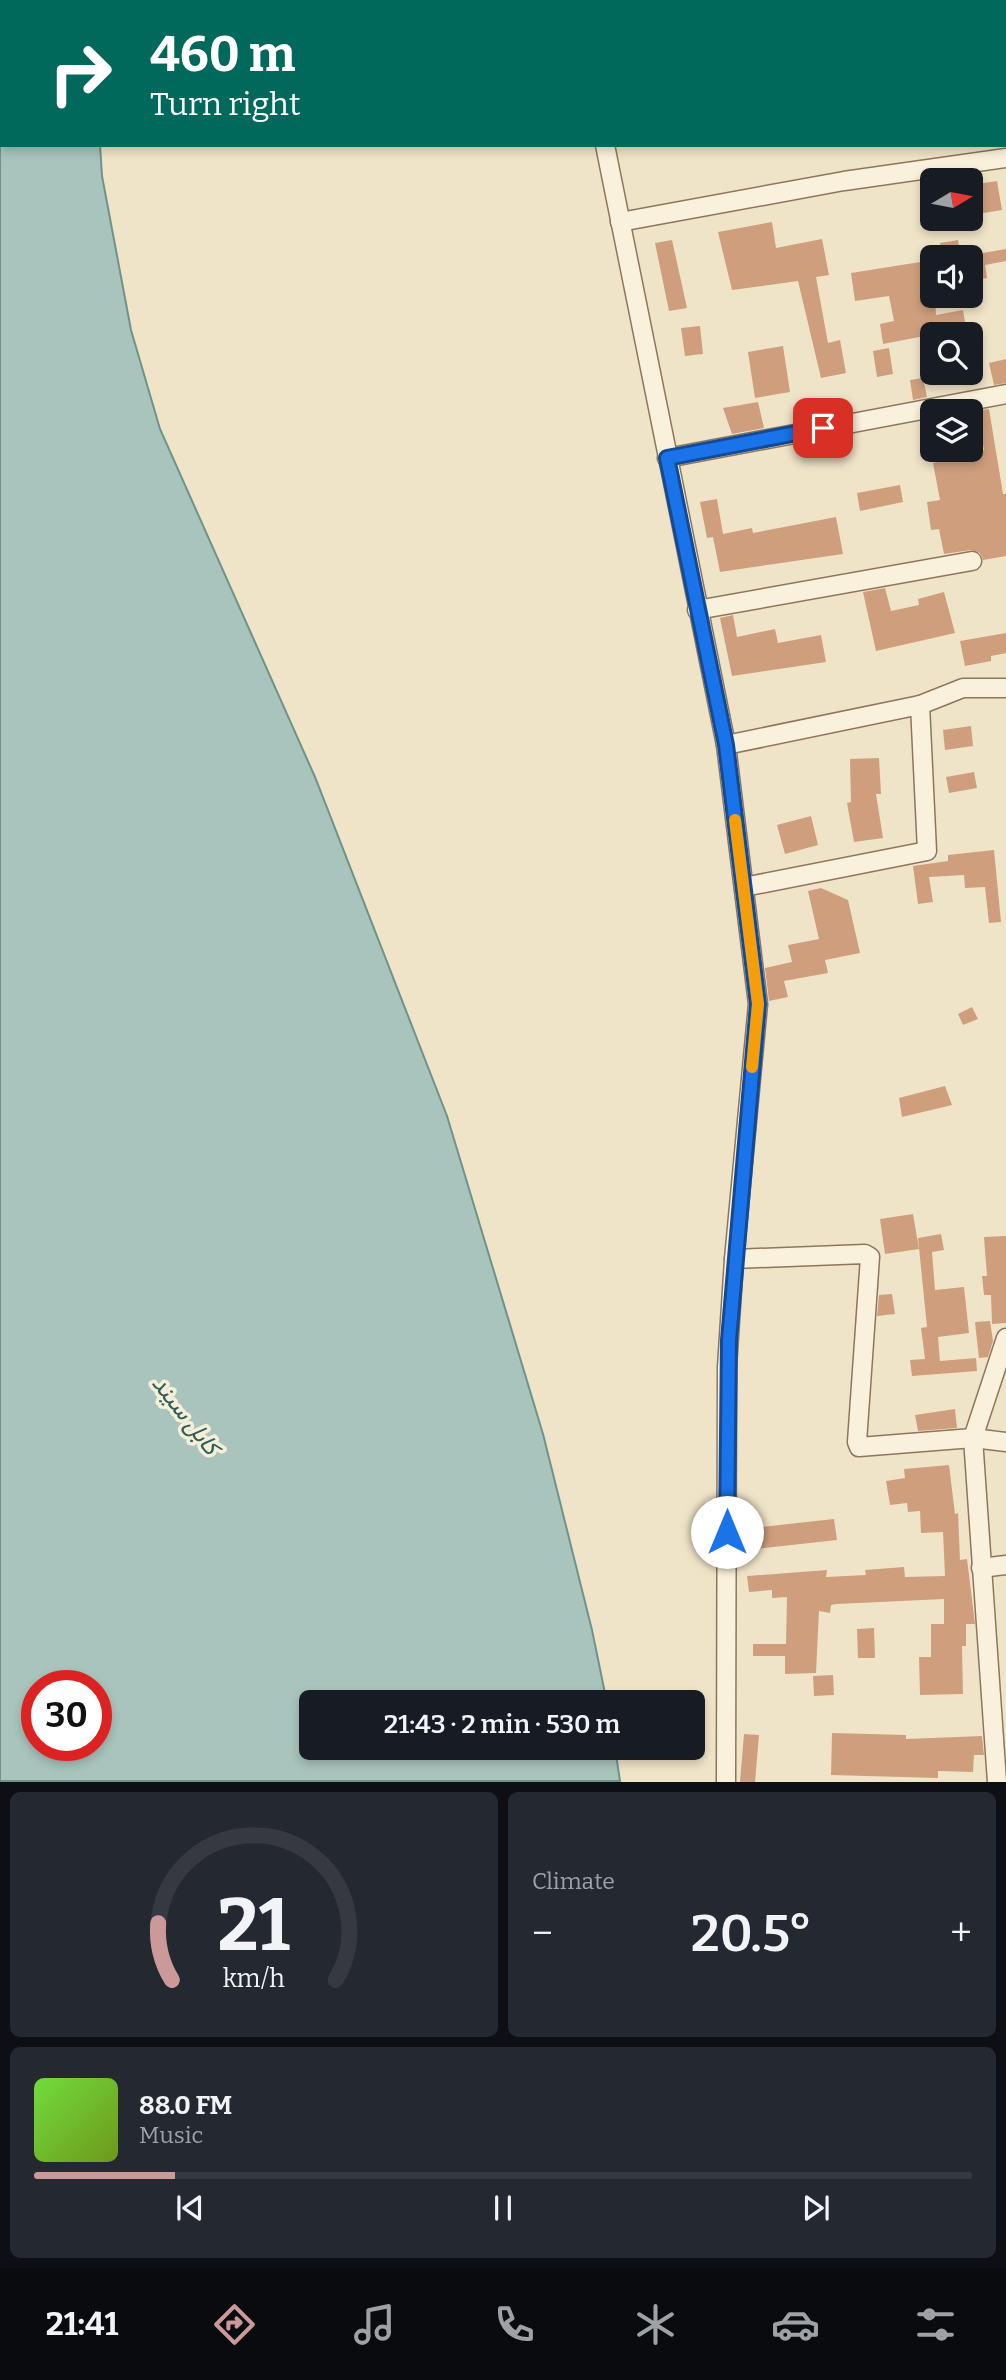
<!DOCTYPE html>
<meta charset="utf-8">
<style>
body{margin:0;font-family:Bitter,Vazirmatn,serif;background:#242831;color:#f1f3f6;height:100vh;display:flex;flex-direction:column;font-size:26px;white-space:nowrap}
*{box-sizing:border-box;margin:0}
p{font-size:23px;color:#9ea1a6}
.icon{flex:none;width:38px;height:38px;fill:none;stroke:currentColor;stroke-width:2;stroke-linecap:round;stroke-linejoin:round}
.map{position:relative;height:1782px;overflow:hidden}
.sheet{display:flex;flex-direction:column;gap:10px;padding:10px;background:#0d0f14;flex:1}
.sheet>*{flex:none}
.guide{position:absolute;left:0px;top:0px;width:1006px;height:147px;box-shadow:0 4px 10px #0003;background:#00695c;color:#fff;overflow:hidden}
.needle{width:46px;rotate:80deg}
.buttons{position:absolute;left:920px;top:168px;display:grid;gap:14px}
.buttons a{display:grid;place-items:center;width:63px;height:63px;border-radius:10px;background:#171b24;box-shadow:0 4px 10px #0003;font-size:35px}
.speed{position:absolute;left:21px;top:1670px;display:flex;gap:14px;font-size:35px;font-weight:700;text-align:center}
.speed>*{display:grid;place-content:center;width:91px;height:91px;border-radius:50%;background:#171b24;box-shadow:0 4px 10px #0003;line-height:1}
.speed .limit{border:10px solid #d22;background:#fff;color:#111}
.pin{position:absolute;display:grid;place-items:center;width:60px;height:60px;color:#fff;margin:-30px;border-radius:14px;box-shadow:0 4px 10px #0006}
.me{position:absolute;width:77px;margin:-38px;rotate:0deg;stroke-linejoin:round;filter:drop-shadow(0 0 5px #0008)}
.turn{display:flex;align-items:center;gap:24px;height:147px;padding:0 35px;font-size:32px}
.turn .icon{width:91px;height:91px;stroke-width:2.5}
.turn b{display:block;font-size:49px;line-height:60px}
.big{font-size:52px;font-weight:600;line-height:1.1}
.sheet .widget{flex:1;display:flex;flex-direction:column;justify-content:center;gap:10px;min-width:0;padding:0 24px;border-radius:10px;background:#242831}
.sheet .dial{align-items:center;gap:0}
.dial svg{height:182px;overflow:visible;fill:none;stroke:#363941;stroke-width:7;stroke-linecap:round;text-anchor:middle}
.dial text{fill:#f1f3f6;stroke:none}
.song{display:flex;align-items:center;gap:21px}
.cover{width:84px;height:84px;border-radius:10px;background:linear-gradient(135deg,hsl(100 70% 55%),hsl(80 70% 35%))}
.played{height:7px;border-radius:4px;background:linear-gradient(90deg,#cc999b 15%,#363941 15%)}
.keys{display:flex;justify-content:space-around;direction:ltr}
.heat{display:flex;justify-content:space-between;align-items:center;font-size:38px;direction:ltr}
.sheet .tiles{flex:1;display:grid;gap:10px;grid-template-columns:1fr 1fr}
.widget:last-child{grid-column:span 2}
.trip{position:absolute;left:299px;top:1690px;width:406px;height:70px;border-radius:10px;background:#171b24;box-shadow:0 4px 10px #0003;font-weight:600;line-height:70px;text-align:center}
.tab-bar{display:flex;height:112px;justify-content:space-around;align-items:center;background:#090b0e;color:#9ea1a6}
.tab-bar .icon{width:49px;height:49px}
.tab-bar .selected{color:#cc999b}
.tab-bar b{font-size:32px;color:#f1f3f6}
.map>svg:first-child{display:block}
.water{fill:#a9c4bc;stroke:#6f938a;stroke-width:2;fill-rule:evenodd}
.building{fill:#cf9f7d}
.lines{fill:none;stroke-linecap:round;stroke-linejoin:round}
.minor-casing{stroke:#8d765c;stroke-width:21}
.minor{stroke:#faf1dc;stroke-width:18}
.route-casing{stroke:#114b97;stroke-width:18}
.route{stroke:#1a73e8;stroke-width:12}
.slow{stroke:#f59e0b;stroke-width:12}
.labels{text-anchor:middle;stroke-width:7;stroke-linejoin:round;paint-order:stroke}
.water-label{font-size:24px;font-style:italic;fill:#2f5d5a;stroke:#f7eed8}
</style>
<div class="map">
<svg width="1006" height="1782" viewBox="0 0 1006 1782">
<rect width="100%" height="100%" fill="#f0e4c8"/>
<path class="water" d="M 0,0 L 94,0 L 2,2 L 2,145 L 100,145 L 102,176 L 131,330 L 160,429 L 315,777 L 447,1116 L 543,1434 L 592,1630 L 607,1703 L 312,1703 L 312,1748 L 615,1748 L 620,1781 L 0,1781 ZM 37,1685 L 96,1685 L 96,1745 L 37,1745 Z"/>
<g class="building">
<polygon points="997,181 1002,210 971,215 971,185"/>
<polygon points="772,222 776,248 822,239 829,275 816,277 828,343 840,340 846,373 821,378 798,281 732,290 718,232"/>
<polygon points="672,240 687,308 669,311 655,243"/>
<polygon points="958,240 961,257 943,257 940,243"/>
<polygon points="1006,249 1006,261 985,265 987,278 971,281 971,255"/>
<polygon points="933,260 936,315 963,310 966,328 883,344 880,324 894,321 889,296 855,301 851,273"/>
<polygon points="700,326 703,354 685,356 681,328"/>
<polygon points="783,346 790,392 755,398 748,352"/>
<polygon points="889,348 893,374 877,377 873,351"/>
<polygon points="1006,359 1006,383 994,385 989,363"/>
<polygon points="923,378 927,397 913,400 910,380"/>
<polygon points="758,402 764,428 732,434 723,408"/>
<polygon points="989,409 1003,494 1006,494 1006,556 983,560 980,553 971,550 944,554 939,529 931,530 927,502 940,500 933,463 984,450 977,411"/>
<polygon points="900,485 903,502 860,511 857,493"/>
<polygon points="717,499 723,534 752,528 753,533 836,517 843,554 720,572 713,537 707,538 700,502"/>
<polygon points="885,588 891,611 919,605 918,599 944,592 955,633 876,651 863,592"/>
<polygon points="733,615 737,637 775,629 778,643 821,635 826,662 732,676 720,618"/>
<polygon points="1006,633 1006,653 991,656 991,661 965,666 960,641"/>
<polygon points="971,726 973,746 945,750 943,730"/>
<polygon points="879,758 881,794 876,794 883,838 854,842 847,803 851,802 850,759"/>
<polygon points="974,772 977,788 949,793 946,777"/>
<polygon points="811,816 818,845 785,854 777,825"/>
<polygon points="994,850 1001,922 989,923 985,887 965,888 964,875 929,877 933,902 918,904 913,866 948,861 948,855"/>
<polygon points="821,888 848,900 860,953 825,960 828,973 784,981 788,997 769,1001 765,968 792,962 788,945 819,939 808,891"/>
<polygon points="972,1007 978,1019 963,1025 958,1014"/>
<polygon points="945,1086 952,1105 902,1117 899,1098"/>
<polygon points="913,1214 919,1249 885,1254 880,1219"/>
<polygon points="941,1234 944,1250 932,1252 935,1290 964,1287 969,1333 938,1337 940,1361 976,1358 977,1371 912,1376 910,1360 925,1359 921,1328 927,1327 918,1238"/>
<polygon points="1006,1236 1006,1323 992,1324 991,1295 984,1295 982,1276 987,1276 984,1237"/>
<polygon points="892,1294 895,1314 877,1316 879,1295"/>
<polygon points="990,1321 993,1341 988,1357 979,1358 975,1322"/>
<polygon points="955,1409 957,1428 918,1431 915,1415"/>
<polygon points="949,1465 955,1514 958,1513 960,1560 967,1559 975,1624 966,1624 966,1646 962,1646 963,1694 920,1695 919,1657 931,1657 931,1624 944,1624 944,1599 837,1604 831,1605 830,1613 819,1611 816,1673 785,1674 785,1656 753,1656 753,1644 786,1644 787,1597 772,1598 772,1590 749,1592 747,1576 827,1570 826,1577 866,1575 865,1570 904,1567 905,1577 945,1576 943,1532 921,1533 920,1511 908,1512 907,1503 890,1505 886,1481 905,1478 904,1469"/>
<polygon points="834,1519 837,1540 754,1549 752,1528"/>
<polygon points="874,1628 875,1658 858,1658 857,1629"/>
<polygon points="833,1675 834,1695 814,1696 813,1676"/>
<polygon points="832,1733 906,1735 906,1739 982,1736 984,1755 974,1755 973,1772 938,1771 938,1778 831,1775"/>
<polygon points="744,1734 759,1735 755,1782 740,1782"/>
</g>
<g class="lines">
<defs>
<g id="minor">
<polyline points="576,0 576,2"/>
<polyline points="872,2 879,0"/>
<polyline points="605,145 726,745 758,1004 734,1259 727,1367 726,1782"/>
<polyline points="620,222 844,181 1006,158"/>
<polyline points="667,458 1006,394"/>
<polyline points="697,610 972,561"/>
<polyline points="726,745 920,705 963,688 1006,688"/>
<polyline points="744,887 927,851 920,705"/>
<polyline points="734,1259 865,1254 870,1257 857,1442 859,1447 973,1438 1006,1442"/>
<polyline points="981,1568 1006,1565"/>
<polyline points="997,1782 973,1438 1006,1338"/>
</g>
</defs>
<use href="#minor" class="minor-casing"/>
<use href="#minor" class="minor"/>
</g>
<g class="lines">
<defs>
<polyline id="route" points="727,1532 729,1340 758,1004 726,745 667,458 823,428"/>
</defs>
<use href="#route" class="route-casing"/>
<use href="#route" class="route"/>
<polyline class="slow" points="735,820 758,1004 752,1067"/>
</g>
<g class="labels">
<g class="water-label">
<text transform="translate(186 1415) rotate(52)" y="8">کابل سيند</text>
</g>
</g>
</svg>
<div class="buttons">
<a><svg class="needle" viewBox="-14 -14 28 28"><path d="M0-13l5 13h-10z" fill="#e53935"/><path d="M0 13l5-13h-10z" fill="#9ea1a6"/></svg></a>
<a><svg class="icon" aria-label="sound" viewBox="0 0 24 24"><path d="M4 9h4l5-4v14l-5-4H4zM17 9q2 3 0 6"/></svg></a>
<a><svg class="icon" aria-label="search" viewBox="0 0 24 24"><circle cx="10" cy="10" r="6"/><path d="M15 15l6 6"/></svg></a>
<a><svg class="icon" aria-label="layers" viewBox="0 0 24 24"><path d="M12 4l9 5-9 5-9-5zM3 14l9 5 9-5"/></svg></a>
</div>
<div class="speed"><div class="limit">30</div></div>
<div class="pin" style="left:823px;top:428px;background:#d93025"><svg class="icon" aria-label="arrive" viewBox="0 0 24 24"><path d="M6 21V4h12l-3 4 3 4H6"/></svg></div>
<svg class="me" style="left:727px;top:1532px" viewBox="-20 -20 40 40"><circle r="19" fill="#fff"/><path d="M0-13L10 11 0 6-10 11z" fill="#1a73e8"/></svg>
<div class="trip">21:43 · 2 min · 530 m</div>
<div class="guide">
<div class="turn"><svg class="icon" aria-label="right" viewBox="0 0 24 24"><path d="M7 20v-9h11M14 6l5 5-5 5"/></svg><div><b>460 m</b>Turn right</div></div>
</div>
</div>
<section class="sheet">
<div class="tiles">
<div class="widget dial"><svg viewBox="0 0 100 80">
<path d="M14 69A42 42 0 1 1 86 69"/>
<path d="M14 69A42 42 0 0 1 8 44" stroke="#cc999b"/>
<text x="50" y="56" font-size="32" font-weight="700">21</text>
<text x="50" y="72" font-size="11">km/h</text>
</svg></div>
<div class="widget"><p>Climate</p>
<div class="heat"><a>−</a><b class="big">20.5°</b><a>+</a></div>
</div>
<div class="widget">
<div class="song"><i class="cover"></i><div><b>88.0 FM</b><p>Music</p></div></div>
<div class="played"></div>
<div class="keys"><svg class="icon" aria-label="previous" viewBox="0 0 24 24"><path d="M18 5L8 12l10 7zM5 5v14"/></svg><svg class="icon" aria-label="pause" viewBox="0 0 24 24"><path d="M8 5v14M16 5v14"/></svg><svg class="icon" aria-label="next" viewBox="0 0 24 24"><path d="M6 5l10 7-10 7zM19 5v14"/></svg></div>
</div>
</div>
</section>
<nav class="tab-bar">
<b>21:41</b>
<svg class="icon selected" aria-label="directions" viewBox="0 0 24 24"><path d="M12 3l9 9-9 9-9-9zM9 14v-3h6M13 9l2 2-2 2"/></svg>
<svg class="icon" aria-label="music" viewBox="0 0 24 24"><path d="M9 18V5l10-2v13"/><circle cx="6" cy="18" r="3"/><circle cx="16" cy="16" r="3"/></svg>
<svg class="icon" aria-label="phone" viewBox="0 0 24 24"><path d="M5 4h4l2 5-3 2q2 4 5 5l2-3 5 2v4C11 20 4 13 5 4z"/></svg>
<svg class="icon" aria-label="climate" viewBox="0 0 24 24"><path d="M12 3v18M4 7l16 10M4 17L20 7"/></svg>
<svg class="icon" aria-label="car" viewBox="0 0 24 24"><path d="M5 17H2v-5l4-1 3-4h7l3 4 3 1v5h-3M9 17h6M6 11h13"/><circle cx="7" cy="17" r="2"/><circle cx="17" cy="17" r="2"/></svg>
<svg class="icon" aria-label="filters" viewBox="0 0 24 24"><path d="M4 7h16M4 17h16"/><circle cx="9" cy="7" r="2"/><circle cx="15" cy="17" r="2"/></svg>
</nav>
